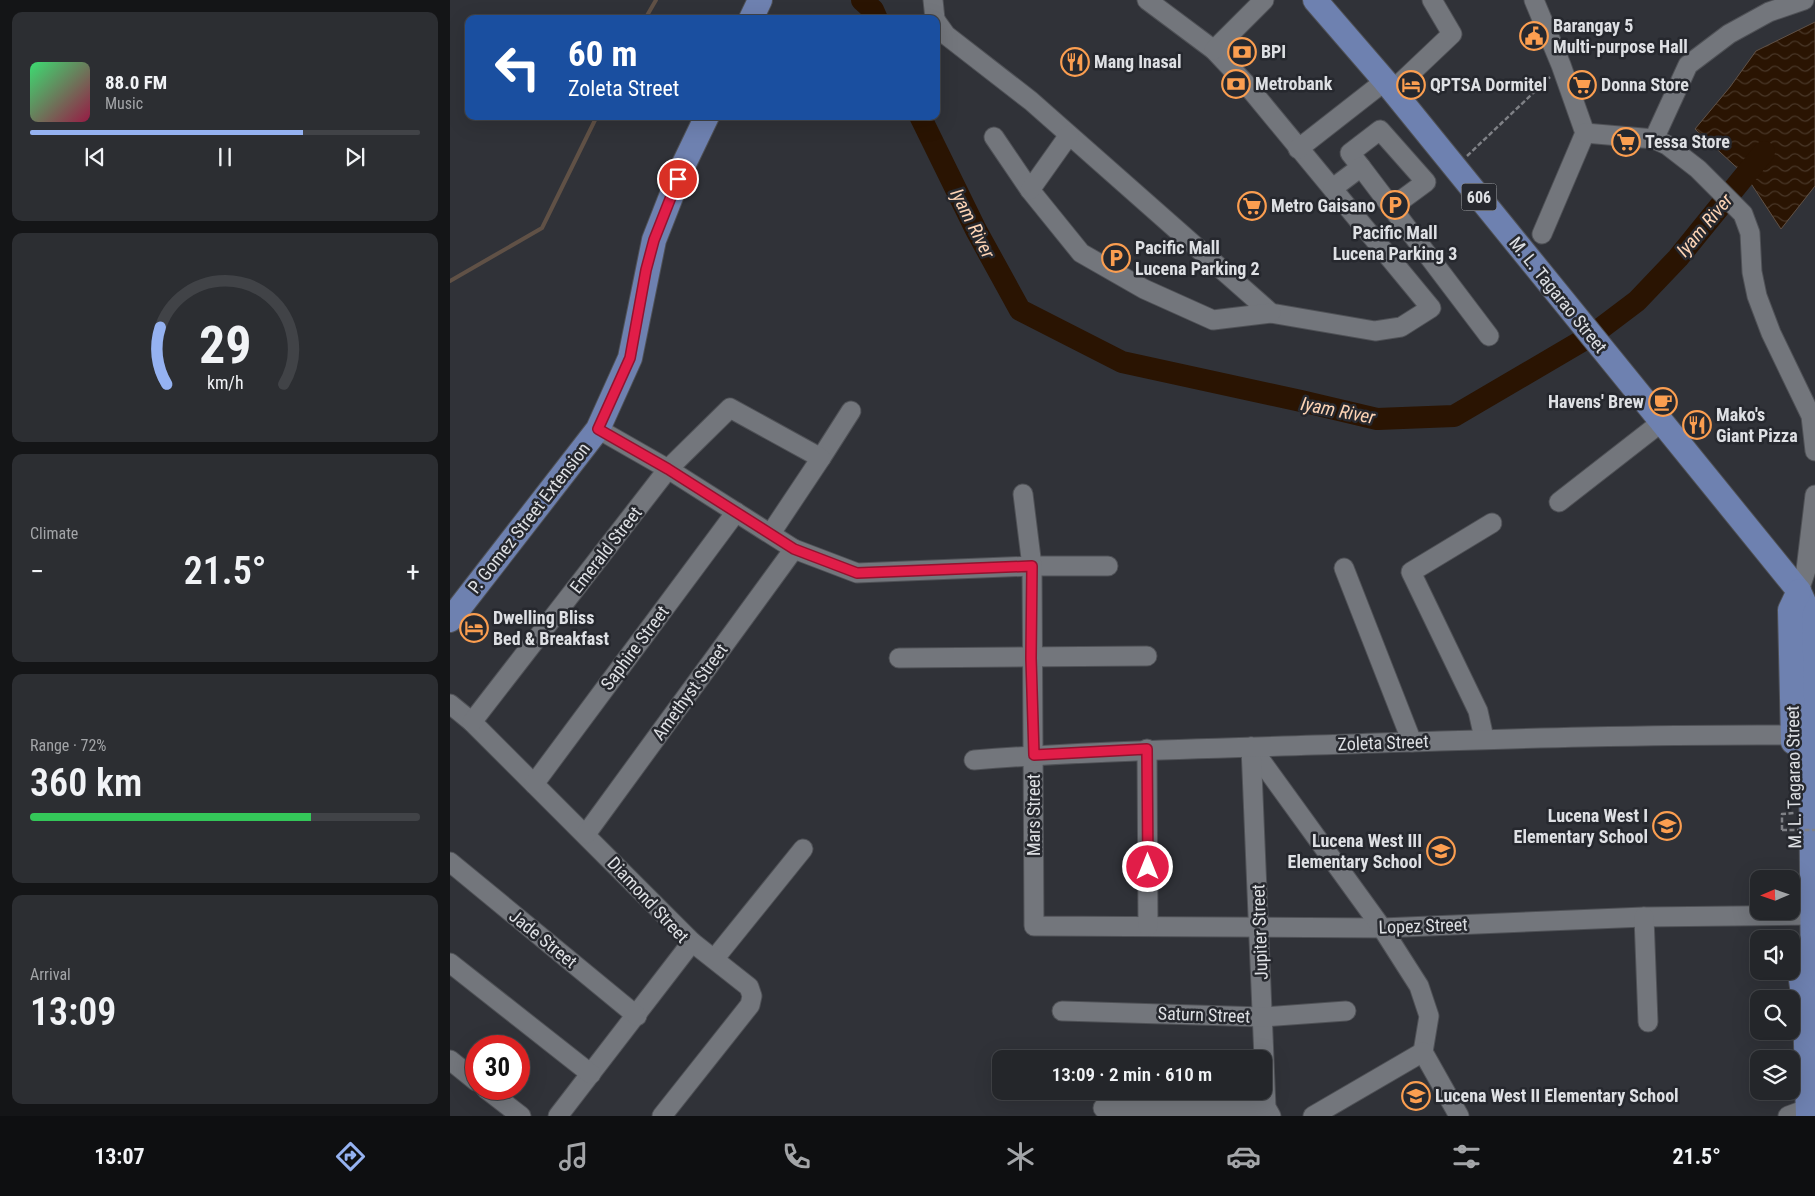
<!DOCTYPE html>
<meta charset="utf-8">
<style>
body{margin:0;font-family:"Roboto Condensed",sans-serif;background:#2c2e32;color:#f1f3f6;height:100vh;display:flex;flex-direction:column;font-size:19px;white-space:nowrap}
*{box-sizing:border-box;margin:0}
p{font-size:16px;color:#a3a5a8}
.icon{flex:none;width:28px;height:28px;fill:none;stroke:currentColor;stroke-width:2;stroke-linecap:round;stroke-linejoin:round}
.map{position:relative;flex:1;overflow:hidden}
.details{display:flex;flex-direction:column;gap:12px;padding:12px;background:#141517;width:450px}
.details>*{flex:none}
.banner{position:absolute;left:15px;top:15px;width:475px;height:105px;border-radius:10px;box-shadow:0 5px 20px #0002,0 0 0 1px #414347;background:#1a4fa0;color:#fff;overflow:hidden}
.needle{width:32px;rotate:268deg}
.fabs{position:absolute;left:1300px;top:870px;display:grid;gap:10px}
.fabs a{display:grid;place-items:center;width:50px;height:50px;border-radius:10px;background:#24262a;box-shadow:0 5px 20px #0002,0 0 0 1px #414347;font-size:25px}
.speed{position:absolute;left:15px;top:1035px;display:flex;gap:10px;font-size:25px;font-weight:700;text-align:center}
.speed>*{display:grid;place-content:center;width:65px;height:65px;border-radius:50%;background:#24262a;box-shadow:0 5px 20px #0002,0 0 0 1px #414347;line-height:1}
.speed .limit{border:8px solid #d22;background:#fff;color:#111}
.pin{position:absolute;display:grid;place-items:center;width:42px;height:42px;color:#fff;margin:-21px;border:2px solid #fff;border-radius:50%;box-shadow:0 1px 5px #0007}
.me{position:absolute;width:55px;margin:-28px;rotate:0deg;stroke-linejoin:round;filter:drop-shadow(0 0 4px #0008)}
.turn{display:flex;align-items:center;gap:18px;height:105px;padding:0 20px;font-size:22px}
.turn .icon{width:65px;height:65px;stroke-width:2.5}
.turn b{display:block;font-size:35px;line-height:42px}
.big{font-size:38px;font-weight:600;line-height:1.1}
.details .card{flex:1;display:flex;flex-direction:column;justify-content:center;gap:8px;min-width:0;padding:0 18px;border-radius:10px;background:#2c2e32}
.details .dial{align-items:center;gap:0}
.dial svg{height:130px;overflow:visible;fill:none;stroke:#414347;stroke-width:7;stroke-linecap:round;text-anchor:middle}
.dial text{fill:#f1f3f6;stroke:none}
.song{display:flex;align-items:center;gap:15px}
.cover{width:60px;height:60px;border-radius:8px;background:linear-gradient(135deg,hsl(140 70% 55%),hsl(340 70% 35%))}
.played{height:5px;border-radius:2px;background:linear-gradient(90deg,#95b2f1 70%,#414347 70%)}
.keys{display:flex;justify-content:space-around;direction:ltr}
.heat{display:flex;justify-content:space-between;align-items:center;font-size:28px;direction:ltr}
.charge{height:8px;border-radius:4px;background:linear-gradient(90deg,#34c759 72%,#414347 0)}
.trip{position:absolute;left:542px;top:1050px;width:280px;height:50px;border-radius:10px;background:#24262a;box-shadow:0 5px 20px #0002,0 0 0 1px #414347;font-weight:600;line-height:50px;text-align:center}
.menu{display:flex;height:80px;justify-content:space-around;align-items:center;background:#0e0f11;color:#a3a5a8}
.menu .icon{width:35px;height:35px}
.menu .active{color:#95b2f1}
.menu b{font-size:22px;color:#f1f3f6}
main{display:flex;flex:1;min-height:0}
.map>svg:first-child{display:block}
.water{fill:url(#water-waves);stroke:#605146}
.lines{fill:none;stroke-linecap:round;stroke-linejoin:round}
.stream{stroke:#605146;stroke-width:4}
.river{stroke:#2a1402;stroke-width:22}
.minor-casing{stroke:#4f5156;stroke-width:21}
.major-casing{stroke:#4f5156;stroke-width:26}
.path{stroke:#7f8186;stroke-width:2.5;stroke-dasharray:5 2.5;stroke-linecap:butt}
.minor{stroke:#73767c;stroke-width:19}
.major{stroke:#6e81b0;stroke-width:24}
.path-bridge{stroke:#7f8186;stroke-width:2.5;stroke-dasharray:5 2.5;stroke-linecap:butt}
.route-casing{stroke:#92132f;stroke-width:12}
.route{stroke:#e11d48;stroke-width:9}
.labels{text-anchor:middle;stroke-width:5;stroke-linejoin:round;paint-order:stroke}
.shield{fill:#26282e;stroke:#a7a9ad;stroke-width:1}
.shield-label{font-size:16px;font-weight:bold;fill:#dee0e4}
.poi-label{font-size:18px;font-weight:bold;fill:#dee0e4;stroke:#26282e;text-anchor:start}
.street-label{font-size:18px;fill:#dee0e4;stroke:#26282e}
.water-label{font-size:19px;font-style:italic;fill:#fcd3b4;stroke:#26282e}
</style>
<main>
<section class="details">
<div class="card">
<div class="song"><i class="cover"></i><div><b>88.0 FM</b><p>Music</p></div></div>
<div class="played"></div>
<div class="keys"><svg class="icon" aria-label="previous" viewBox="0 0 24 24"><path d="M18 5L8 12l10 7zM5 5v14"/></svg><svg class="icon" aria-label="pause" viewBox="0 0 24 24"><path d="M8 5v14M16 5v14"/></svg><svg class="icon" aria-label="next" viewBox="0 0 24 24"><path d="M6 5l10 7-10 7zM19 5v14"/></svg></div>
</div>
<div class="card dial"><svg viewBox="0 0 100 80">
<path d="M14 69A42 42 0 1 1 86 69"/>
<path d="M14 69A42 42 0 0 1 10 34" stroke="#95b2f1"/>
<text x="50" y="56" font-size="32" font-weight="700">29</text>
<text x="50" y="72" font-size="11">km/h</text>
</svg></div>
<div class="card"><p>Climate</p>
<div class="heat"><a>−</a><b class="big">21.5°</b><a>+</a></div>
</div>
<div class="card"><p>Range · 72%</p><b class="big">360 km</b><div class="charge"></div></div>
<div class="card"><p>Arrival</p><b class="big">13:09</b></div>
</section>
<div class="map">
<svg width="1365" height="1116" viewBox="0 0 1365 1116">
<defs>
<pattern id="water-waves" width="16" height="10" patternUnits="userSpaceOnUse" patternTransform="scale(1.25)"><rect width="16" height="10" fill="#2a1402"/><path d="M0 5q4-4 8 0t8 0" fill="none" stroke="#483627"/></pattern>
</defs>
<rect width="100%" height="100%" fill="#303238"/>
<polygon class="water" points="1365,22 1365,186 1331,229 1296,176 1245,129 1280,87 1306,51"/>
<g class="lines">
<g class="stream">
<polyline points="195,19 206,0"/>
<polyline points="0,281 92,228 147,116"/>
</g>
<g class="river">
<polyline points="412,0 423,10 427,19"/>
<polyline points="470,116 526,230 570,310 672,362 851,401 927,419 1004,416 1142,335 1187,301 1228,258 1314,152"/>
</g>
<defs>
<g id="minor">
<polyline points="483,0 485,19"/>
<polyline points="1084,0 1111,65 1135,133 1092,234"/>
<polyline points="486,21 496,35 581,101 821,313 925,331 951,327 981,308 796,84 764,50 697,0"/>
<polyline points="764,50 814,0"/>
<polyline points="943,90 1002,34 982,0"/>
<polyline points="1135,133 1204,139 1217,145 1248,169 1293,214 1300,233 1302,272 1307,296 1321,333 1361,416 1365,451"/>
<polyline points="544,137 580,190 631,253 694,289 763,320 821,313"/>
<polyline points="1204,139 1238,65 1279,34 1319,12 1354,0"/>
<polyline points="848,149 935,81"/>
<polyline points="911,167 900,153 930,130 976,182 942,207"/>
<polyline points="883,188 911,167 1039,336"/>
<polyline points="580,190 619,135"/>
<polyline points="148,429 218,469 344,549 407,573 582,566 658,566"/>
<polyline points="371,458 401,411"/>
<polyline points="573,494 582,566 584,926 932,928 1194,917 1362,915"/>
<polyline points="1109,502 1213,421"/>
<polyline points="894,568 962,742"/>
<polyline points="1349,591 1356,570 1365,495"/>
<polyline points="449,658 697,656"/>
<polyline points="0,704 22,722 242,942 108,1116"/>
<polyline points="22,722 218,469 280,408 371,458 321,533"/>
<polyline points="1034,738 1028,711 961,572 1042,523"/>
<polyline points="801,747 932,928 969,986 979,1016 973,1052 1009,1116"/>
<polyline points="801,747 816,1107 821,1116"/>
<polyline points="697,749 698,926"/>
<path d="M 524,760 C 637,751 751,749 865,745 C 1025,740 1183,734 1343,735"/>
<polyline points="84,784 286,512"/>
<polyline points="136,834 344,549"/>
<polyline points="0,862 187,1016"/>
<polyline points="1194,917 1198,1022"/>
<polyline points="265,958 353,849"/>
<polyline points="0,963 141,1074"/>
<polyline points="612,1011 813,1017 896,1011"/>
<polyline points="0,1060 26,1081"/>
<polyline points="36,1089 71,1116"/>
<polyline points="653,1108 816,1107"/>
<polyline points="212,1116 300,1005 302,996 299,987 242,942"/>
<polyline points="863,1116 973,1052"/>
<polyline points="1338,1116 1357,1109"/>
</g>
<g id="major">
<polyline points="865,0 935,81 1349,591 1357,609 1360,662 1363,978 1354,995"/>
<polyline points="301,19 310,0"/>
<polyline points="0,620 148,429 180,358 204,240 233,166 257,116"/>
<polyline points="1343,742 1340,610 1349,591"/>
<polyline points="1351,980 1355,1008 1358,1116"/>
</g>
</defs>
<use href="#minor" class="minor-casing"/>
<use href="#major" class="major-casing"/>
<g class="path">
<polyline points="1017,156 1100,77"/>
<polyline points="1332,830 1332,814 1345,813"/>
</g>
<use href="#minor" class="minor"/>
<use href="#major" class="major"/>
<polyline class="path-bridge" points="1332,830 1365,830"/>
</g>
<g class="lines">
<defs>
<polyline id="route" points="228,179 204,240 196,270 180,358 148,429 218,469 344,549 407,573 582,566 581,658 584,755 697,749 698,867"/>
</defs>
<use href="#route" class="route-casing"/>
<use href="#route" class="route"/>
</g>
<defs>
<symbol id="civic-ring" viewBox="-11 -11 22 22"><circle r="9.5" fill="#26282e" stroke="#fb9e50" stroke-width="1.5"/><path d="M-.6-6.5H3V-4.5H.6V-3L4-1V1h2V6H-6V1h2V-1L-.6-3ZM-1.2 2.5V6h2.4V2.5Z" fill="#fb9e50"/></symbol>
<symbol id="bank-ring" viewBox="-11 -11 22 22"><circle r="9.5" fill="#26282e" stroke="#fb9e50" stroke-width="1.5"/><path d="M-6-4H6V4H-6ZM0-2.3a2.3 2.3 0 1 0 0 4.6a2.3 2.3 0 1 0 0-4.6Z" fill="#fb9e50"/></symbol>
<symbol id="restaurant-ring" viewBox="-11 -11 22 22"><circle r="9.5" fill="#26282e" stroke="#fb9e50" stroke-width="1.5"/><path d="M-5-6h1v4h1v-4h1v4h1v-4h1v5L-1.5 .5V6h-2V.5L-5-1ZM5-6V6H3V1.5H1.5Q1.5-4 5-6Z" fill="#fb9e50"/></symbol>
<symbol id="hotel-ring" viewBox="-11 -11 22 22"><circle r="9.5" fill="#26282e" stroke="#fb9e50" stroke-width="1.5"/><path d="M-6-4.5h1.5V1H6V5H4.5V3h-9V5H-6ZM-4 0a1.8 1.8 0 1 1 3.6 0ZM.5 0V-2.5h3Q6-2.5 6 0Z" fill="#fb9e50"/></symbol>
<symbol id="supermarket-ring" viewBox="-11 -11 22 22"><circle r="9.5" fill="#26282e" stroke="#fb9e50" stroke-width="1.5"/><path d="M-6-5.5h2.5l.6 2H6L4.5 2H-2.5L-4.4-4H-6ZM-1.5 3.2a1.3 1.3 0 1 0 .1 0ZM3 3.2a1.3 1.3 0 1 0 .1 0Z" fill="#fb9e50"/></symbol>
<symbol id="parking-ring" viewBox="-11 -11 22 22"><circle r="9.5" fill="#26282e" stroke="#fb9e50" stroke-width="1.5"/><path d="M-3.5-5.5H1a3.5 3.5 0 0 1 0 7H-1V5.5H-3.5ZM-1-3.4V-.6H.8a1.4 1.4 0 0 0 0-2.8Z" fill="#fb9e50"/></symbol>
<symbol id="cafe-ring" viewBox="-11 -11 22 22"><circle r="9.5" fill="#26282e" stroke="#fb9e50" stroke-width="1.5"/><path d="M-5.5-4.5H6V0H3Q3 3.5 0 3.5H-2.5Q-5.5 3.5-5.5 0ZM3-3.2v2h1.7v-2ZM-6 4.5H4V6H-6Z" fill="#fb9e50"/></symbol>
<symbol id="school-ring" viewBox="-11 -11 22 22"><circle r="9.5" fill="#26282e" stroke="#fb9e50" stroke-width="1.5"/><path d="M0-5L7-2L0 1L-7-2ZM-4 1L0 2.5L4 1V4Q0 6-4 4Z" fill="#fb9e50"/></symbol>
</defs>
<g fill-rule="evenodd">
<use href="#civic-ring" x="1068" y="20" width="32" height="32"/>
<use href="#bank-ring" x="776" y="36" width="32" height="32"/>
<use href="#restaurant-ring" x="609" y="46" width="32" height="32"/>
<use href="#bank-ring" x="770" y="68" width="32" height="32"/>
<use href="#hotel-ring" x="945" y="69" width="32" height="32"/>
<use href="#supermarket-ring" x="1116" y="69" width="32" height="32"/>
<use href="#supermarket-ring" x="1160" y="126" width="32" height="32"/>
<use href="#parking-ring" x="929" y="189" width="32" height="32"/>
<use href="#supermarket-ring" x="786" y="190" width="32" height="32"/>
<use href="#parking-ring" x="650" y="242" width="32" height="32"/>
<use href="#cafe-ring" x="1197" y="386" width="32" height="32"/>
<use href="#restaurant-ring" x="1231" y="409" width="32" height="32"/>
<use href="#hotel-ring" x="8" y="612" width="32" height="32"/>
<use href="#school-ring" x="1201" y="810" width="32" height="32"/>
<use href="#school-ring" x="975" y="835" width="32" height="32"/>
<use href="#school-ring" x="950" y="1080" width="32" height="32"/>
</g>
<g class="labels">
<rect class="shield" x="1011.5" y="183.5" width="35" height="27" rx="4"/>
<g class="shield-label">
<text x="1029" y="203">606</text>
</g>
<g class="poi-label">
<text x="1103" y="32">Barangay 5<tspan x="1103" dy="21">Multi-purpose Hall</tspan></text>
<text x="811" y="58">BPI</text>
<text x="644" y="68">Mang Inasal</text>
<text x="805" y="90">Metrobank</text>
<text x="980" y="91">QPTSA Dormitel</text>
<text x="1151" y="91">Donna Store</text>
<text x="1195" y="148">Tessa Store</text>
<text x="821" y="212">Metro Gaisano</text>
<text x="945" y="239" text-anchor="middle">Pacific Mall<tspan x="945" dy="21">Lucena Parking 3</tspan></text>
<text x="685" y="254">Pacific Mall<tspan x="685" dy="21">Lucena Parking 2</tspan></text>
<text x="1194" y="408" text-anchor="end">Havens' Brew</text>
<text x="1266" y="421">Mako's<tspan x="1266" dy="21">Giant Pizza</tspan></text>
<text x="43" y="624">Dwelling Bliss<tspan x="43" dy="21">Bed &amp; Breakfast</tspan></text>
<text x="1198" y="822" text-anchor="end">Lucena West I<tspan x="1198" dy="21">Elementary School</tspan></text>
<text x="972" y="847" text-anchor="end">Lucena West III<tspan x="972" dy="21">Elementary School</tspan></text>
<text x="985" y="1102">Lucena West II Elementary School</text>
</g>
<g class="street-label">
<text transform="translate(1108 295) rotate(51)" y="6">M. L. Tagarao Street</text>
<text transform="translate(79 518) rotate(-52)" y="6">P. Gomez Street Extension</text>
<text transform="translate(156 550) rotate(-52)" y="6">Emerald Street</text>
<text transform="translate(185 648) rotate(-53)" y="6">Saphire Street</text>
<text transform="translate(240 692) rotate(-54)" y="6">Amethyst Street</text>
<text transform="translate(933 743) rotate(-2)" y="6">Zoleta Street</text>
<text transform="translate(1344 777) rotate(-91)" y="6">M. L. Tagarao Street</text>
<text transform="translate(584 815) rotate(-90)" y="6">Mars Street</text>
<text transform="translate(198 900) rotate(47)" y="6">Diamond Street</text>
<text transform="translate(973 926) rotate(-2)" y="6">Lopez Street</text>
<text transform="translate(810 932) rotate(-92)" y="6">Jupiter Street</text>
<text transform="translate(93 939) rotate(39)" y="6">Jade Street</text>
<text transform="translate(754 1015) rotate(2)" y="6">Saturn Street</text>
</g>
<g class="water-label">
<text transform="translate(523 223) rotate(63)" y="7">Iyam River</text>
<text transform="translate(1254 225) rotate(-50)" y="7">Iyam River</text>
<text transform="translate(888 410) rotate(11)" y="7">Iyam River</text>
</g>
</g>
</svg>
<div class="fabs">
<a><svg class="needle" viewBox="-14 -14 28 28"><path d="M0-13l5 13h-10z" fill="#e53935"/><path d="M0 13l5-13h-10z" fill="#a3a5a8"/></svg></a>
<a><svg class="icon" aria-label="sound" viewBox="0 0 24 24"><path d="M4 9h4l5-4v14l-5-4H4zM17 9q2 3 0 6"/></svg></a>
<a><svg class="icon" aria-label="search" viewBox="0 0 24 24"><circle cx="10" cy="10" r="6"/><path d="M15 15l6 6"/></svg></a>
<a><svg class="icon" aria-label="layers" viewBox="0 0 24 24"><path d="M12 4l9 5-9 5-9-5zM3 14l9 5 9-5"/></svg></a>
</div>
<div class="speed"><div class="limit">30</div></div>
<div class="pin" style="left:228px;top:179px;background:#d93025"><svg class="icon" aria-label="arrive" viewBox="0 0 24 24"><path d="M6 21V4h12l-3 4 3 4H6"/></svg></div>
<svg class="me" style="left:698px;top:867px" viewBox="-20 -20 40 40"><circle r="17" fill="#e11d48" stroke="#fff" stroke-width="3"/><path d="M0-11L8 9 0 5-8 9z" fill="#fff"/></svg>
<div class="trip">13:09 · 2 min · 610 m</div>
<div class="banner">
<div class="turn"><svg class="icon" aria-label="left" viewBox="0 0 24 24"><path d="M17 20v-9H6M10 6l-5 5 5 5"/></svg><div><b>60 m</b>Zoleta Street</div></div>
</div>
</div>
</main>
<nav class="menu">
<b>13:07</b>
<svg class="icon active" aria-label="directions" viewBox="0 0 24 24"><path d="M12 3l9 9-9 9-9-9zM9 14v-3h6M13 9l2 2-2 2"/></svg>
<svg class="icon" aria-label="music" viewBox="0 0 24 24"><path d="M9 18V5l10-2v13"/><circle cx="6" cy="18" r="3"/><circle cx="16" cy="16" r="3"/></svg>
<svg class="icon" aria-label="phone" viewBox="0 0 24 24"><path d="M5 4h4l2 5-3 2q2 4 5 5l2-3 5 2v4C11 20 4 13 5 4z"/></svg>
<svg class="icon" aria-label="climate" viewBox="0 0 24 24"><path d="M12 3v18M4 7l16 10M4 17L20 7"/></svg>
<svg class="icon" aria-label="car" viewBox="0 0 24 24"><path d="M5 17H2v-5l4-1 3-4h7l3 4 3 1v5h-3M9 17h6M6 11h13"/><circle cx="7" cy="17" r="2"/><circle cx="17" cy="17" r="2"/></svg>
<svg class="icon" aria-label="filters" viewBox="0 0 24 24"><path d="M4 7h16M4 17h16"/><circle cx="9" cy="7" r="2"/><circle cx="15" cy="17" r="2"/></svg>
<b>21.5°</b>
</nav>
